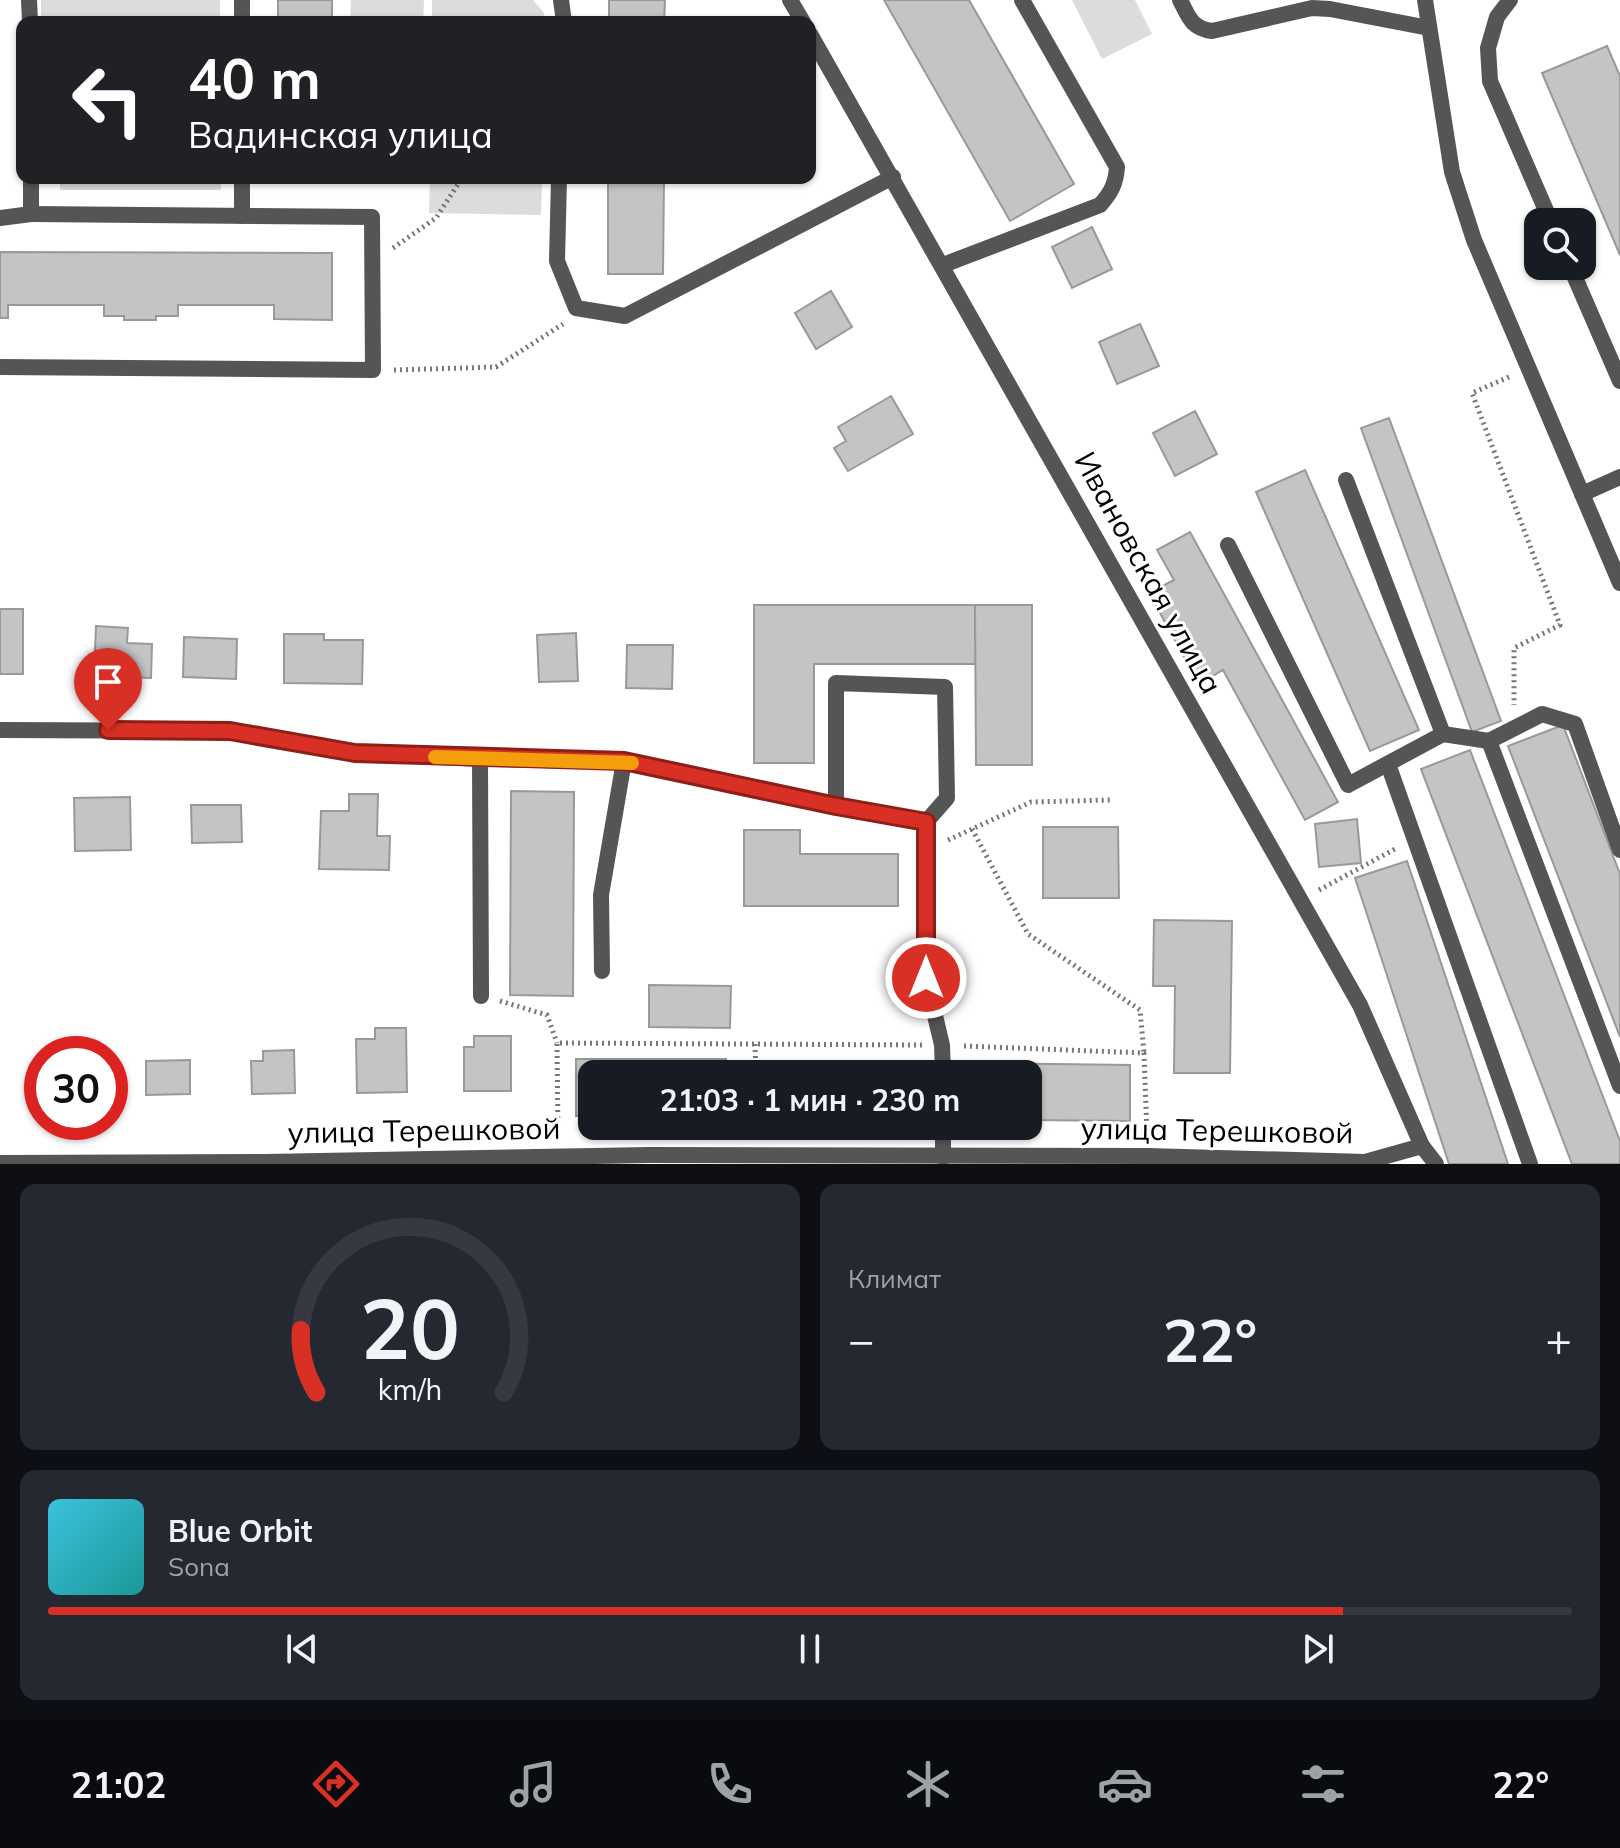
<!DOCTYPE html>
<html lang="ru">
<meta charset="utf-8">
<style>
body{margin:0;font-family:Mulish,sans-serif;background:#242831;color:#f1f3f6;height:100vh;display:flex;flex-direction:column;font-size:30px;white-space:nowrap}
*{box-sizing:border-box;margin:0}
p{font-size:26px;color:#9ea1a6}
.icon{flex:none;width:44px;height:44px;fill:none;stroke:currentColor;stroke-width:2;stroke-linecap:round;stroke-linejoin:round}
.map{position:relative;height:1164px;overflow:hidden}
.drawer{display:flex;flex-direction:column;gap:20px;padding:20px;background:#0d0f14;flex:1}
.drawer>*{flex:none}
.top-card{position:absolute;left:16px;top:16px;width:800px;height:168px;border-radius:16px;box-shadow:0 2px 6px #0004;background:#202124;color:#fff;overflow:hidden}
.fabs{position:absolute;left:1524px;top:208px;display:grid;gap:16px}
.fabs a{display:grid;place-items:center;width:72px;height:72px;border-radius:16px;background:#171b24;box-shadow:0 2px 6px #0004;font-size:40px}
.speed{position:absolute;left:24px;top:1036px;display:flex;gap:16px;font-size:40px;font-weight:700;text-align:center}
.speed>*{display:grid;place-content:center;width:104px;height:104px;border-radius:50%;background:#171b24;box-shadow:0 2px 6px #0004;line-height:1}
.speed .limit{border:12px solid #d22;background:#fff;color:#111}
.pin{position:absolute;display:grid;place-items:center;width:68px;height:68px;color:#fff;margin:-82px -34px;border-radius:50% 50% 50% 0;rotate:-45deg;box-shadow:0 0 8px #0007}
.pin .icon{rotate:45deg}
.me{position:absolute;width:88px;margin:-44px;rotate:0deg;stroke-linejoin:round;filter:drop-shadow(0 0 6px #0008)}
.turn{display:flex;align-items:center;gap:28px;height:168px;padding:0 40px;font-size:36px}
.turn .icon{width:104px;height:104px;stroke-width:2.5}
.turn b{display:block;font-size:56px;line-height:68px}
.big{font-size:60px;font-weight:700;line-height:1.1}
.drawer .card{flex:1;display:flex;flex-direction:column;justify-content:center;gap:12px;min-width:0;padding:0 28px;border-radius:16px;background:#242831}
.drawer .dial{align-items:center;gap:0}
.dial svg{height:208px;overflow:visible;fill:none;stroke:#363941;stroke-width:7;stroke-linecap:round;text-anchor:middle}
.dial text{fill:#f1f3f6;stroke:none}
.song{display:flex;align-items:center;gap:24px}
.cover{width:96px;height:96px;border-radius:12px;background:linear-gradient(135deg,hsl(190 70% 55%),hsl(180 70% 35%))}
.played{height:8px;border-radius:4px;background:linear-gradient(90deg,#d93025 85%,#363941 85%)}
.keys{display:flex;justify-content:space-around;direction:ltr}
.heat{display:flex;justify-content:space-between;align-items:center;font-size:44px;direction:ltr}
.drawer .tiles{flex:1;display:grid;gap:20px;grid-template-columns:1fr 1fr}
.card:last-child{grid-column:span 2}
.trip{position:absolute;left:578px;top:1060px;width:464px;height:80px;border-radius:16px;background:#171b24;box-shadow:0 2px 6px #0004;font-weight:700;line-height:80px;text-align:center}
.menu{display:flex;height:128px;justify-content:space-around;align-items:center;background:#090b0e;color:#9ea1a6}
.menu .icon{width:56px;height:56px}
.menu .active{color:#d93025}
.menu b{font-size:36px;color:#f1f3f6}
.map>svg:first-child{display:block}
.green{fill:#dcdcdc}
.building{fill:#c4c4c4;stroke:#999;stroke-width:2}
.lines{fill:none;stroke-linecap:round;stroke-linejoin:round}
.path{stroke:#777;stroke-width:5;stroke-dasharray:2 4;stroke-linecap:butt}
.lane{stroke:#555;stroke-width:16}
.street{stroke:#555;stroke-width:16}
.route-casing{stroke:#8d1f18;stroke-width:20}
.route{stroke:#d93025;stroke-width:14}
.slow{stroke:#f59e0b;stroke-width:14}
.labels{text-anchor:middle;stroke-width:6;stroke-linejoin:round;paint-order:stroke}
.street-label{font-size:30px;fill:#000;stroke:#fff}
</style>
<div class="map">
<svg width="1620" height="1164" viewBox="0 0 1620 1164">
<rect width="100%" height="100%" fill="#fff"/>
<g class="green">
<rect x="41" y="0" width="179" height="22"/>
<polygon points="351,0 424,0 423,22 350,22"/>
<polygon points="432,0 533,0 544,13 543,22 432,22"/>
<polygon points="1072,0 1135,0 1152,34 1102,59"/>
<rect x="60" y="178" width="161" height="12"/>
<polygon points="430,178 542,178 541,215 429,213"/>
</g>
<g class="building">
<rect x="278" y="0" width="54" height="22"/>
<polygon points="609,0 665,0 664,22 609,22"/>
<polygon points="884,0 969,0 1074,184 1010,221"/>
<polygon points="1607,46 1620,76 1620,255 1542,73"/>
<rect x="278" y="178" width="54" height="2"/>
<polygon points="608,178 664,178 663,274 608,274"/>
<polygon points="1092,227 1112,269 1072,288 1052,247"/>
<polygon points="0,252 332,253 332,320 274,319 274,305 178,305 178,316 156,316 156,320 124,320 124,316 104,316 104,305 8,305 8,318 0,318"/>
<polygon points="831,291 852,327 816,349 795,313"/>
<polygon points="1140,324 1159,366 1117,384 1099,342"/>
<polygon points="891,396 913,434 848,471 834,448 846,441 838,427"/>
<polygon points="1195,411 1217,454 1175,476 1153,433"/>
<polygon points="1389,418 1501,721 1472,732 1361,428"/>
<polygon points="1305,470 1419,730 1370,751 1256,492"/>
<polygon points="1190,532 1338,802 1305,820 1223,670 1199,684 1149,593 1174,580 1157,550"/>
<polygon points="754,605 975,605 976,664 814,664 814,763 754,763"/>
<polygon points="975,605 1032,605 1032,765 976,765"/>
<rect x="0" y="609" width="23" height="65"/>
<polygon points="96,626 128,628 127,643 152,644 151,678 94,676"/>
<polygon points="576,633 578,681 539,682 537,635"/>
<polygon points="284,634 324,634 324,640 363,640 362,684 284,683"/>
<polygon points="184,637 237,639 236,679 183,677"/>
<polygon points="627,645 673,645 672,689 626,688"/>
<polygon points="1563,725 1620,874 1620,1037 1508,746"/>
<polygon points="1470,750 1620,1141 1620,1164 1572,1164 1421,769"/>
<polygon points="511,791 574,792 573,996 510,995"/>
<polygon points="349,794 378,794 377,836 390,836 389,870 319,869 321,811 349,811"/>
<polygon points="130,797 131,850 75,851 74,798"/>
<polygon points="191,805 241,805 242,842 192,843"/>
<polygon points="1357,819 1361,863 1319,867 1315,824"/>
<polygon points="1043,827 1118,827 1119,898 1043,898"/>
<polygon points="744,830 800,830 800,854 898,854 898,906 744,906"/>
<polygon points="1407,861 1508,1164 1449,1164 1355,878"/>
<polygon points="1154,920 1232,921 1230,1073 1174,1073 1175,986 1153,986"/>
<polygon points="649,985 731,986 730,1028 649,1027"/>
<polygon points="375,1028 406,1028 407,1092 357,1093 356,1039 375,1039"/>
<polygon points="474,1036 511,1036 511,1091 464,1091 464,1047 474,1047"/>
<polygon points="294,1050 295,1093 252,1094 251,1061 263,1061 263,1051"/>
<polygon points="576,1059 726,1059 726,1074 592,1074 592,1116 576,1116"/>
<polygon points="39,1060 42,1060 42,1094 40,1094"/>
<polygon points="190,1060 190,1094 146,1095 146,1061"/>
<polygon points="981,1063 1130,1065 1130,1121 1028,1120 1028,1074 981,1074"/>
<polygon points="916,1066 916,1074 771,1074 771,1067"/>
</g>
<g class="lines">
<g class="path">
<polyline points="393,248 436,218 462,178"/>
<polyline points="394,370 496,367 563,324"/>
<polyline points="1509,377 1472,393 1560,625 1514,648 1514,705"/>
<polyline points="972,829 1028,934 1140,1010 1144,1053"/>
<polyline points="948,840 1031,802 1110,800"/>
<polyline points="1319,890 1395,849"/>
<polyline points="500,1001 547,1015 557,1043"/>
<polyline points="755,1044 756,1074"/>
<polyline points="964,1046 1144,1053 1147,1134"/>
<polyline points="558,1136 557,1043 922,1045"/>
</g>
<g class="lane">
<polyline points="29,0 30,22"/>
<polyline points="242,0 242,22"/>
<polyline points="561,0 564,22"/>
<path d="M 1180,0 C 1189,17 1191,28 1212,31 L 1312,8 L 1330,9 L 1429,28"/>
<polyline points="1510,0 1497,17 1488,48 1490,81 1551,222"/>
<polyline points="242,178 242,216"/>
<polyline points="559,178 557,261 576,308 625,316 893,177"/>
<polyline points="0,218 31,214 31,178"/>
<path d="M 943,265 L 1100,205 C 1111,193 1116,183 1117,167 L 1022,0"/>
<polyline points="1570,266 1620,381"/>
<polyline points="0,367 373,370 372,217 31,214"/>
<polyline points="1582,494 1620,477"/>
<polyline points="1228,545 1348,785 1443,734 1346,480"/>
<polyline points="1443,734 1489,741"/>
<polyline points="480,759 481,996"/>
<polyline points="1388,764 1530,1164"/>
<polyline points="836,806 836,683 945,687 947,798 926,822"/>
<polyline points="1620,850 1575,724 1542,714 1489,741 1620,1086"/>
<polyline points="602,971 601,895 624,761"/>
<polyline points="1422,1146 1436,1164"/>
</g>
<g class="street">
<polyline points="790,0 803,22"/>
<polyline points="1425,0 1452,172 1474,240 1620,583"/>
<polyline points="0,730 230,731 355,753 480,759 624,761 836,806 926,822 926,978 942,1045 943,1074"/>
<polyline points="943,1126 943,1157"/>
<polyline points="0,1163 265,1162 649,1155 1148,1156 1365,1162 1422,1146 1360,1005 810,34"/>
</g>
</g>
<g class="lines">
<defs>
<polyline id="route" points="108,730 230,731 355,753 624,761 836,806 926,822 926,978"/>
</defs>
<use href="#route" class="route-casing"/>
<use href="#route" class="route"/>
<polyline class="slow" points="435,757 632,763"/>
</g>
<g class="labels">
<g class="street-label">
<text transform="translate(1148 573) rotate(61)" y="10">Ивановская улица</text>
<text transform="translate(424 1131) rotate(-1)" y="10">улица Терешковой</text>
<text transform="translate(1217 1131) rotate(1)" y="10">улица Терешковой</text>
</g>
</g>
</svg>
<div class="fabs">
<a><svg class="icon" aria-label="search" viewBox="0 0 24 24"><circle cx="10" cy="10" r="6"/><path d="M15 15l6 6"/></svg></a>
</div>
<div class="speed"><div class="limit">30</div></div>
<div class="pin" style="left:108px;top:730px;background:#d93025"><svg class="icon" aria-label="arrive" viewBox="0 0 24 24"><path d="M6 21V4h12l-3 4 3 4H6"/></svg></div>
<svg class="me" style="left:926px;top:978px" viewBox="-20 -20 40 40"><circle r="17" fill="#d93025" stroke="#fff" stroke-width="3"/><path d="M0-11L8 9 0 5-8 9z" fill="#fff"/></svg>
<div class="trip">21:03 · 1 мин · 230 m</div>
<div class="top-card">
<div class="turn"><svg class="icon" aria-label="left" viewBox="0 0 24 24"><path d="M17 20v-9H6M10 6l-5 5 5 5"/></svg><div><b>40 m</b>Вадинская улица</div></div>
</div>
</div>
<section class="drawer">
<div class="tiles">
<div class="card dial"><svg viewBox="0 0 100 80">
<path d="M14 69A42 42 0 1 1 86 69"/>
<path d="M14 69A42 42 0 0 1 8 45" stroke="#d93025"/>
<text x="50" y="56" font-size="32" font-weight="700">20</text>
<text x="50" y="72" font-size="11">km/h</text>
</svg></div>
<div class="card"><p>Климат</p>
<div class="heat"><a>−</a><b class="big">22°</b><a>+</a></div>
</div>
<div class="card">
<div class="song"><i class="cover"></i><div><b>Blue Orbit</b><p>Sona</p></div></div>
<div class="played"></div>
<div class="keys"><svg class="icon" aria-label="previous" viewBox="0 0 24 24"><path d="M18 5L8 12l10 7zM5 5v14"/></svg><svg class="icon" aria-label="pause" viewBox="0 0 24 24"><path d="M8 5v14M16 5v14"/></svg><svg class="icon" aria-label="next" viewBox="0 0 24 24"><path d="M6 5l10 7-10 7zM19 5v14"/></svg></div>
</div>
</div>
</section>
<nav class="menu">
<b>21:02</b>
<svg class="icon active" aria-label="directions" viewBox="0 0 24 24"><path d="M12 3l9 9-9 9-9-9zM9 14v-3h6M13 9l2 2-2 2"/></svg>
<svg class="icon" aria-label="music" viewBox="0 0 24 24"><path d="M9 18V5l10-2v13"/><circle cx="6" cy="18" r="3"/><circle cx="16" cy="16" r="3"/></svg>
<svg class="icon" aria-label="phone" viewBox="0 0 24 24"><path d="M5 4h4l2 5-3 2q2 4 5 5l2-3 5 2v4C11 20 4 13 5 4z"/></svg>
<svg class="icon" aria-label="climate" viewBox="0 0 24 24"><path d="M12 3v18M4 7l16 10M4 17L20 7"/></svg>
<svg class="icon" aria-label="car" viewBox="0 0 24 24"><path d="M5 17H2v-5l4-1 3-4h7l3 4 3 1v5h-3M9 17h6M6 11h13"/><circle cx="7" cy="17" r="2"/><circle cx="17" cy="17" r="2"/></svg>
<svg class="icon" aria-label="filters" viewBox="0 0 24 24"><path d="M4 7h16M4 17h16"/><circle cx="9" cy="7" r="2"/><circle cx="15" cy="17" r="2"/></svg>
<b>22°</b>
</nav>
